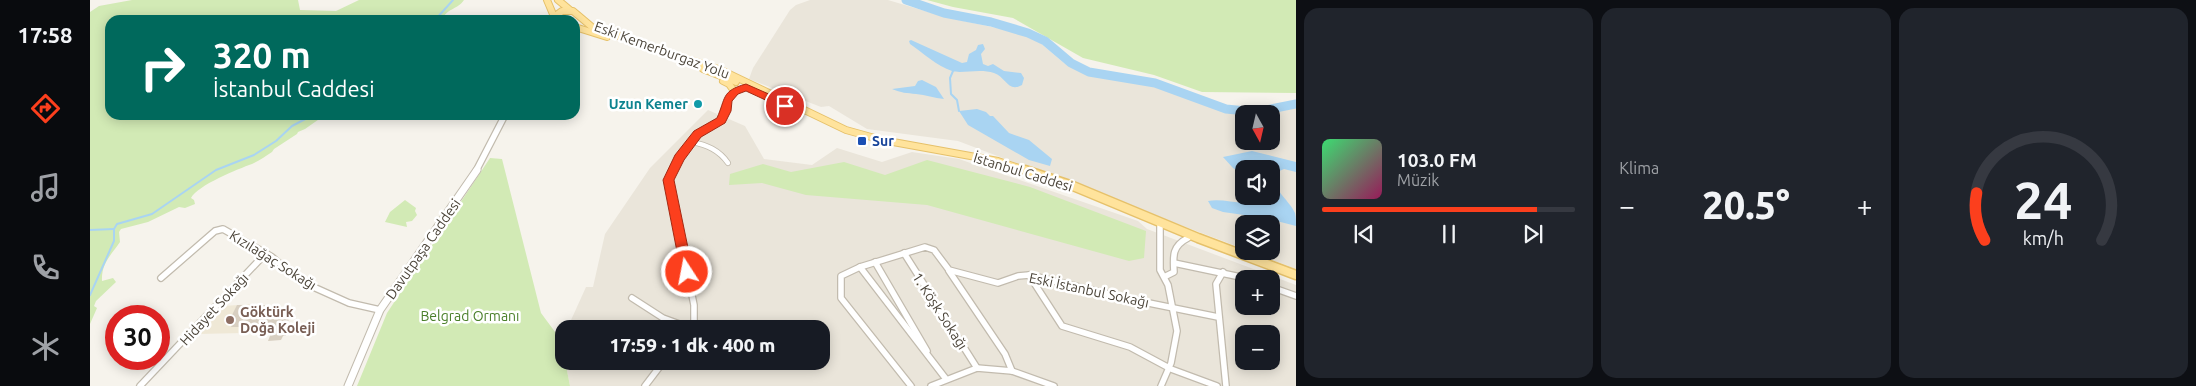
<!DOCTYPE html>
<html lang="tr">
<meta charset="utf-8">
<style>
body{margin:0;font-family:Ubuntu,sans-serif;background:#20242c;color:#f1f3f6;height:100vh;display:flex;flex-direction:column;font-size:19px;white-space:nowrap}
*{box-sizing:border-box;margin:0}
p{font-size:16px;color:#9ea1a6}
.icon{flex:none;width:28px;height:28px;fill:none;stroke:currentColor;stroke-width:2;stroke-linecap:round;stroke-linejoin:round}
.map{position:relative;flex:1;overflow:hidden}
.drawer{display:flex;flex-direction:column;gap:8px;padding:8px;background:#0d0f14;width:900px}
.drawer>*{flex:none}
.guide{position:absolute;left:15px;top:15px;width:475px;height:105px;border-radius:15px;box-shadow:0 2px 12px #0003;background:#00695c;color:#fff;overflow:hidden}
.needle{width:32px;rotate:172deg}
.fabs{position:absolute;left:1145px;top:105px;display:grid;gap:10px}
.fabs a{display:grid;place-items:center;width:45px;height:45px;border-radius:10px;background:#171b24;box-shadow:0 2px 12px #0003;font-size:25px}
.speed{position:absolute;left:15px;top:305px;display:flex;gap:10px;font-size:25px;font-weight:700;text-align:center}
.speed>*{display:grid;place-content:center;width:65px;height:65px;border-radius:50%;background:#171b24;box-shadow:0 2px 12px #0003;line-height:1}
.speed .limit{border:8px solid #d22;background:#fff;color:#111}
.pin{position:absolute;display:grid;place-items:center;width:42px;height:42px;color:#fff;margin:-21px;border:2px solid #fff;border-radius:50%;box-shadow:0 1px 5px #0007}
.me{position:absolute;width:55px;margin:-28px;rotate:349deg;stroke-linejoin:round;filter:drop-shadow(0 0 4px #0008)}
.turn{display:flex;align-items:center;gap:18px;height:105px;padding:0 25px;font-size:22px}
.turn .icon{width:65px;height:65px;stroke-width:2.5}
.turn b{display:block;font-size:35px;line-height:42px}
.big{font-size:38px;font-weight:800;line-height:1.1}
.drawer .card{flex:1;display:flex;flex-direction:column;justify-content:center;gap:8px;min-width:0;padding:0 18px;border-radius:15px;background:#20242c}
.drawer .dial{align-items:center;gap:0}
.dial svg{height:130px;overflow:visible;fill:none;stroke:#363941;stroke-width:7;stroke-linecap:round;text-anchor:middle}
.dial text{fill:#f1f3f6;stroke:none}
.song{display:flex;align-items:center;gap:15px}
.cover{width:60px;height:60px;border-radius:8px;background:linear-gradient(135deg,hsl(140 70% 55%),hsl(330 70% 35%))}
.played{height:5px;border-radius:2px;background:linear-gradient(90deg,#fc3f1d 85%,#363941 85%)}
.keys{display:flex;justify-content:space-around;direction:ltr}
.heat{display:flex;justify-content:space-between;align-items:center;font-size:28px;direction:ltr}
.drawer .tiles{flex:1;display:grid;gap:8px;grid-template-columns:repeat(3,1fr)}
.trip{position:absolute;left:465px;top:320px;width:275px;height:50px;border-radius:15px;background:#171b24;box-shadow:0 2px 12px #0003;font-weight:800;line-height:50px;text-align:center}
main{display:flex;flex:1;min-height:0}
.tab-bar{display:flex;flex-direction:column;width:90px;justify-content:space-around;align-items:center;background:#090b0e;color:#9ea1a6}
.tab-bar .icon{width:35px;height:35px}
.tab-bar .on{color:#fc3f1d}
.tab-bar b{font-size:22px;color:#f1f3f6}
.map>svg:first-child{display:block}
.residential{fill:#eae5da;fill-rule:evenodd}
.education{fill:#efe8d6}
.green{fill:#d2eab5}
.water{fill:#a9d4f2}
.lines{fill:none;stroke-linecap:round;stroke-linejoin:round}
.stream{stroke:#a9d4f2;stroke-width:2}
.river{stroke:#a9d4f2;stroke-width:9}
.building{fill:#d8cfc1}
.minor-far1-casing{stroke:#c2bbae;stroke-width:6}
.minor-casing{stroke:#c2bbae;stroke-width:8}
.tertiary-far1-casing{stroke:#c2bbae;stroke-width:8}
.tertiary-casing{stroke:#c2bbae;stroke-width:9}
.primary-far1-casing{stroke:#e6c16a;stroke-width:8}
.primary-casing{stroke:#e6c16a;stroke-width:11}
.minor-far1{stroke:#fff;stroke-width:4.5}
.minor{stroke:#fff;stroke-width:5.5}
.tertiary-far1{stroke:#fff;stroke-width:5.5}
.tertiary{stroke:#fff;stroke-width:7}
.primary-far1{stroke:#ffe39c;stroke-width:6}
.primary{stroke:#ffe39c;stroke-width:8}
.route{fill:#fc3f1d;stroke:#a42913}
.culture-dot{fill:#0f9aa8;stroke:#fff;stroke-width:2}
.transit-dot{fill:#1a4fb4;stroke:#fff;stroke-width:2}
.education-dot{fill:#8d6e63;stroke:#fff;stroke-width:2}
.labels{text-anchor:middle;stroke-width:5;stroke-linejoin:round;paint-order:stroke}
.street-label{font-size:14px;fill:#4b4439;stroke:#fff}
.culture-label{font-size:14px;font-weight:bold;fill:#0d838f;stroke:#fff;text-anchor:end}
.transit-label{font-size:14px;font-weight:bold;fill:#164399;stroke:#fff;text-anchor:start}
.education-label{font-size:14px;font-weight:bold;fill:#785e54;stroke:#fff;text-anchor:start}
.park-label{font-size:14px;fill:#4a7f2a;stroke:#fff}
</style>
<main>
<nav class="tab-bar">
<b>17:58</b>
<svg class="icon on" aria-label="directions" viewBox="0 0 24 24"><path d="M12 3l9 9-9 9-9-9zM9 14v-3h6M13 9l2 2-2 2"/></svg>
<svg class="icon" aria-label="music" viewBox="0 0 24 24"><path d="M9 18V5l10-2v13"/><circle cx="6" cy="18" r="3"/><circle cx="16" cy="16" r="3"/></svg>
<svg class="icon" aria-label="phone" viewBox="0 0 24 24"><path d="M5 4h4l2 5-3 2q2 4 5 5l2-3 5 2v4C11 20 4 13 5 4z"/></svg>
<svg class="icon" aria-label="climate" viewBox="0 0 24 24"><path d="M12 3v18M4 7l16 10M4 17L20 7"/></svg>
</nav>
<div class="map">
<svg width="1206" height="386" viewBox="0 0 1206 386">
<rect width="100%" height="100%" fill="#f6f3ec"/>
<g class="residential">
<path d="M 720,0 L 798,0 L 855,17 L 925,32 L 948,41 L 974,63 L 985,68 L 1064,86 L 1130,109 L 1149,112 L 1175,113 L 1206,104 L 1206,269 L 1159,251 L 1181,251 L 1181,224 L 1154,224 L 1154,249 L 868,141 L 777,129 L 739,106 L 731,107 L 659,79 L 663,68 L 700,10 L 706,5 ZM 1154,114 L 1181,114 L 1181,141 L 1154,141 ZM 1154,169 L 1181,169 L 1181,196 L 1154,196 Z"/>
<path d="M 618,110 L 655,126 L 674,159 L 722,165 L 747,148 L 792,162 L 822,152 L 869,159 L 1048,221 L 1057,229 L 1206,285 L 1206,386 L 480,386 L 475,361 L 731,361 L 731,329 L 477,329 L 496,287 L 503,287 L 515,234 L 560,168 ZM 1154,279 L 1181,279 L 1181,306 L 1154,306 ZM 1154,334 L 1181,334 L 1181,361 L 1154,361 Z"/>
</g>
<polygon class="education" points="164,304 154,333 107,334 133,306"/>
<g class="green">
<path d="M 42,0 L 208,0 L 210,10 L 246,11 L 269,0 L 374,0 C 367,10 359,7 351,20 L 20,20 L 20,115 L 235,115 L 215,129 L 208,132 L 207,134 L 184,149 L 182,152 C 176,156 169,161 162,164 C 148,169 108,185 101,198 L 104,200 L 105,204 L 95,208 L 89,207 L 58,222 L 31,229 L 29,232 L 30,242 C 21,255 11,264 12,281 L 23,278 L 26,282 L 6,301 L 4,306 L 7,308 L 0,324 L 0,12 L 9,6 Z"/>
<polygon points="837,0 1206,0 1206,93 1112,92 1064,75 993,58 923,18 863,7"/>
<polygon points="400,158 412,159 451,313 471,340 480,386 267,386 297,313"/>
<polygon points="837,160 940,187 1056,231 1054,258 1039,261 837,205 716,195 672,183 639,185 640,174 673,164 701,172 754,162 795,175"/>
<polygon points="315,200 326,208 325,211 327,215 322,221 316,222 317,227 295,222 300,212"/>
</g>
<g class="water">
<path d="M 821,40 L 872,63 L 877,62 L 879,54 L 886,50 L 888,45 L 893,44 L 895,49 L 891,54 L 893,64 L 898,66 L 903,64 L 914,71 L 931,73 L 934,78 L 932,85 C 918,93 916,77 904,73 C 890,68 872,74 862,71 C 847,66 833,53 820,44 L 819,41 Z"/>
<path d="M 832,80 L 846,87 L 854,99 C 844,98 836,95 826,94 C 817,93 811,93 802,89 L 825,86 L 828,81 Z"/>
<polygon points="887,109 896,112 900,116 903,116 919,133 939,140 962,159 960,166 939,160 878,125 869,111"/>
<path d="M 1162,151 L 1206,162 L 1206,172 L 1194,169 L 1185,173 C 1182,191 1199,199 1205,213 C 1206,217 1206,222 1206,226 L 1175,218 L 1133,212 L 1122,208 L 1118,201 C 1136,198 1152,207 1169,200 L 1168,196 L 1181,196 L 1181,169 L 1154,169 L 1154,175 L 1143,168 L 1133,157 Z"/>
</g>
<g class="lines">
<g class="stream">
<polyline points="345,20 363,0"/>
<polyline points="863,71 860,78 861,94 867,100 869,111"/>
<polyline points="0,230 24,229"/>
<polyline points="0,295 24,241 24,229 27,224 62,214 126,170 164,155 186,141 202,126 223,115"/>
</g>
<polyline class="river" points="816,0 854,13 901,22 938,33 955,41 981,63 999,72 1065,83 1136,109 1166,112 1206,104"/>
</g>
<polygon class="building" points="147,305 180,305 179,309 184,308 181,318 199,317 196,336 193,336 191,340 178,341 181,333 178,333 180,328 160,331 161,328 157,329 157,327 141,327 142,325 137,325"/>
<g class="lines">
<defs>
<g id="minor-far1">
<path d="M 602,142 C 617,145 629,150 638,163"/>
<polyline points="583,171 589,158 607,134 631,121 636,111 637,101 644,91"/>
</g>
<g id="minor">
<polyline points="583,170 578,180 604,305 604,329"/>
<polyline points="1070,226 1070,270 1078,285 1087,331 1081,363 1071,386"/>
<polyline points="814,253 887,368"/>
<polyline points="785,262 837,351"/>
<polyline points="1084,263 1160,279"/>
<polyline points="770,267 856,379"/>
<polyline points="859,271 915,354 922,371"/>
<polyline points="1133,272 1126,284 1136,386"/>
<polyline points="939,275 972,326 1040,347 1081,369 1127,386"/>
<path d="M 1076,276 L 1084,272 C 1083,256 1082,246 1098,238"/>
<polyline points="71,278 125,231 133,229 182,257 210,281 259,303 290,310"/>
<polyline points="1181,287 1206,296"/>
<polyline points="542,298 573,318 603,329"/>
<polyline points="50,386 176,253"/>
<polyline points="555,386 574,361"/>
<polyline points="821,386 751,298 751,276 770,267 835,247 844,250 859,270 908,283 928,276 939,275 1039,299 1128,317"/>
<polyline points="841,386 887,368 922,371 964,386"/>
</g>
<polyline id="tertiary-far1" points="386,171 415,115"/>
<polyline id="tertiary" points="258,386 290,310 387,170"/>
<g id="primary-far1">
<polyline points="457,0 465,19"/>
<polyline points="468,0 480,10"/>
<polyline points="464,17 472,11 483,11 502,27 631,70 756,130 792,140 908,161 938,171"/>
<polyline points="485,27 517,37"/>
<polyline points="613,69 646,82"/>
<polyline points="633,81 639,84 644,91"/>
</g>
<polyline id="primary" points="935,170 983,186 1108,238 1206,275"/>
</defs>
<use href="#minor-far1" class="minor-far1-casing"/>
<use href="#minor" class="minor-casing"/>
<use href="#tertiary-far1" class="tertiary-far1-casing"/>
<use href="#tertiary" class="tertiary-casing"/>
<use href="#primary-far1" class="primary-far1-casing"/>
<use href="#primary" class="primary-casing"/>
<use href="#minor-far1" class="minor-far1"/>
<use href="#minor" class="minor"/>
<use href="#tertiary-far1" class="tertiary-far1"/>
<use href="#tertiary" class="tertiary"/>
<use href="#primary-far1" class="primary-far1"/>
<use href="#primary" class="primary"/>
</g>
<path class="route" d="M 656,84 L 699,103 L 700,106 L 695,109 L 656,91 L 648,94 L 642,101 L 641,111 L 635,123 L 611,137 L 594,160 L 584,180 L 603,272 L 602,275 L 597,277 L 593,275 L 591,272 L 573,180 L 585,155 L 604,131 L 627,118 C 636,98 631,91 656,84 Z"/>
<circle class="culture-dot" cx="608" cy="104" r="5"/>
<rect class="transit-dot" x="767" y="136" width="10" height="10" rx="2.5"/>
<circle class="education-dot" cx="140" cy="320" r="5"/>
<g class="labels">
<g class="street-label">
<text transform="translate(572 50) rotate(20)" y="5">Eski Kemerburgaz Yolu</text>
<text transform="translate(933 172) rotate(17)" y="5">İstanbul Caddesi</text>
<text transform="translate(333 249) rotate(-55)" y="5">Davutpaşa Caddesi</text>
<text transform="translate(183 260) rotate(32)" y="5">Kızılağaç Sokağı</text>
<text transform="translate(999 290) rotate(12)" y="5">Eski İstanbul Sokağı</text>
<text transform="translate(124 309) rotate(-47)" y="5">Hidayet Sokağı</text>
<text transform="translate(850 311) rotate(57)" y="5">1. Köşk Sokağı</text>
</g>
<g class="culture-label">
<text x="598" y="109">Uzun Kemer</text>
</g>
<g class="transit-label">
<text x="782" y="146">Sur</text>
</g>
<g class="education-label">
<text x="150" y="317">Göktürk<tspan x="150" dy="16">Doğa Koleji</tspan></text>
</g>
<g class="park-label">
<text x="380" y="321">Belgrad Ormanı</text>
</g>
</g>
</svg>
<div class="fabs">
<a><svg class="needle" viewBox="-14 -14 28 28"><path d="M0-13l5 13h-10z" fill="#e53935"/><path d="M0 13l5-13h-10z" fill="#9ea1a6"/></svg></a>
<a><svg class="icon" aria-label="sound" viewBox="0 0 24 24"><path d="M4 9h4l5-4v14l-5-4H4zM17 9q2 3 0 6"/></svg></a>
<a><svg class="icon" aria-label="layers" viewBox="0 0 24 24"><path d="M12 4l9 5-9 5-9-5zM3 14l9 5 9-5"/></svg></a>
<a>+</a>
<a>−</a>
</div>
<div class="speed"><div class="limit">30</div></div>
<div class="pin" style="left:695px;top:106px;background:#d93025"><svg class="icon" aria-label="arrive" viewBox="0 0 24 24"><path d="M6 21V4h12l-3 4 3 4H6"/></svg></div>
<svg class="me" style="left:597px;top:272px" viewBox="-20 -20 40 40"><circle r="17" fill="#fc3f1d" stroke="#fff" stroke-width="3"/><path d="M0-11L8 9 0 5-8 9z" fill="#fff"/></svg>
<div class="trip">17:59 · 1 dk · 400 m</div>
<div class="guide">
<div class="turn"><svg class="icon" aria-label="right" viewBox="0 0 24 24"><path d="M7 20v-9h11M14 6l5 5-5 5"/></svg><div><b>320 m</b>İstanbul Caddesi</div></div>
</div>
</div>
<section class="drawer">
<div class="tiles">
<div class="card">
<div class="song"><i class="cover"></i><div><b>103.0 FM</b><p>Müzik</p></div></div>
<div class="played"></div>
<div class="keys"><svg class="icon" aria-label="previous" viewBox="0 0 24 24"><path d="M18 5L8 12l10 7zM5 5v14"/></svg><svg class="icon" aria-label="pause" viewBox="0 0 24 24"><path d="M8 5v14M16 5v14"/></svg><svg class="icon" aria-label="next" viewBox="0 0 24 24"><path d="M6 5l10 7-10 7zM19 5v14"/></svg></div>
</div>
<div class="card"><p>Klima</p>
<div class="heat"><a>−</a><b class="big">20.5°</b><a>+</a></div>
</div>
<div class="card dial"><svg viewBox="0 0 100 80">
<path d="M14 69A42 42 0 1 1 86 69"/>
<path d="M14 69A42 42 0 0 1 9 40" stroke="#fc3f1d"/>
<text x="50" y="56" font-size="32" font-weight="700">24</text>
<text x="50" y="72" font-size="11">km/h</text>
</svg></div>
</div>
</section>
</main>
